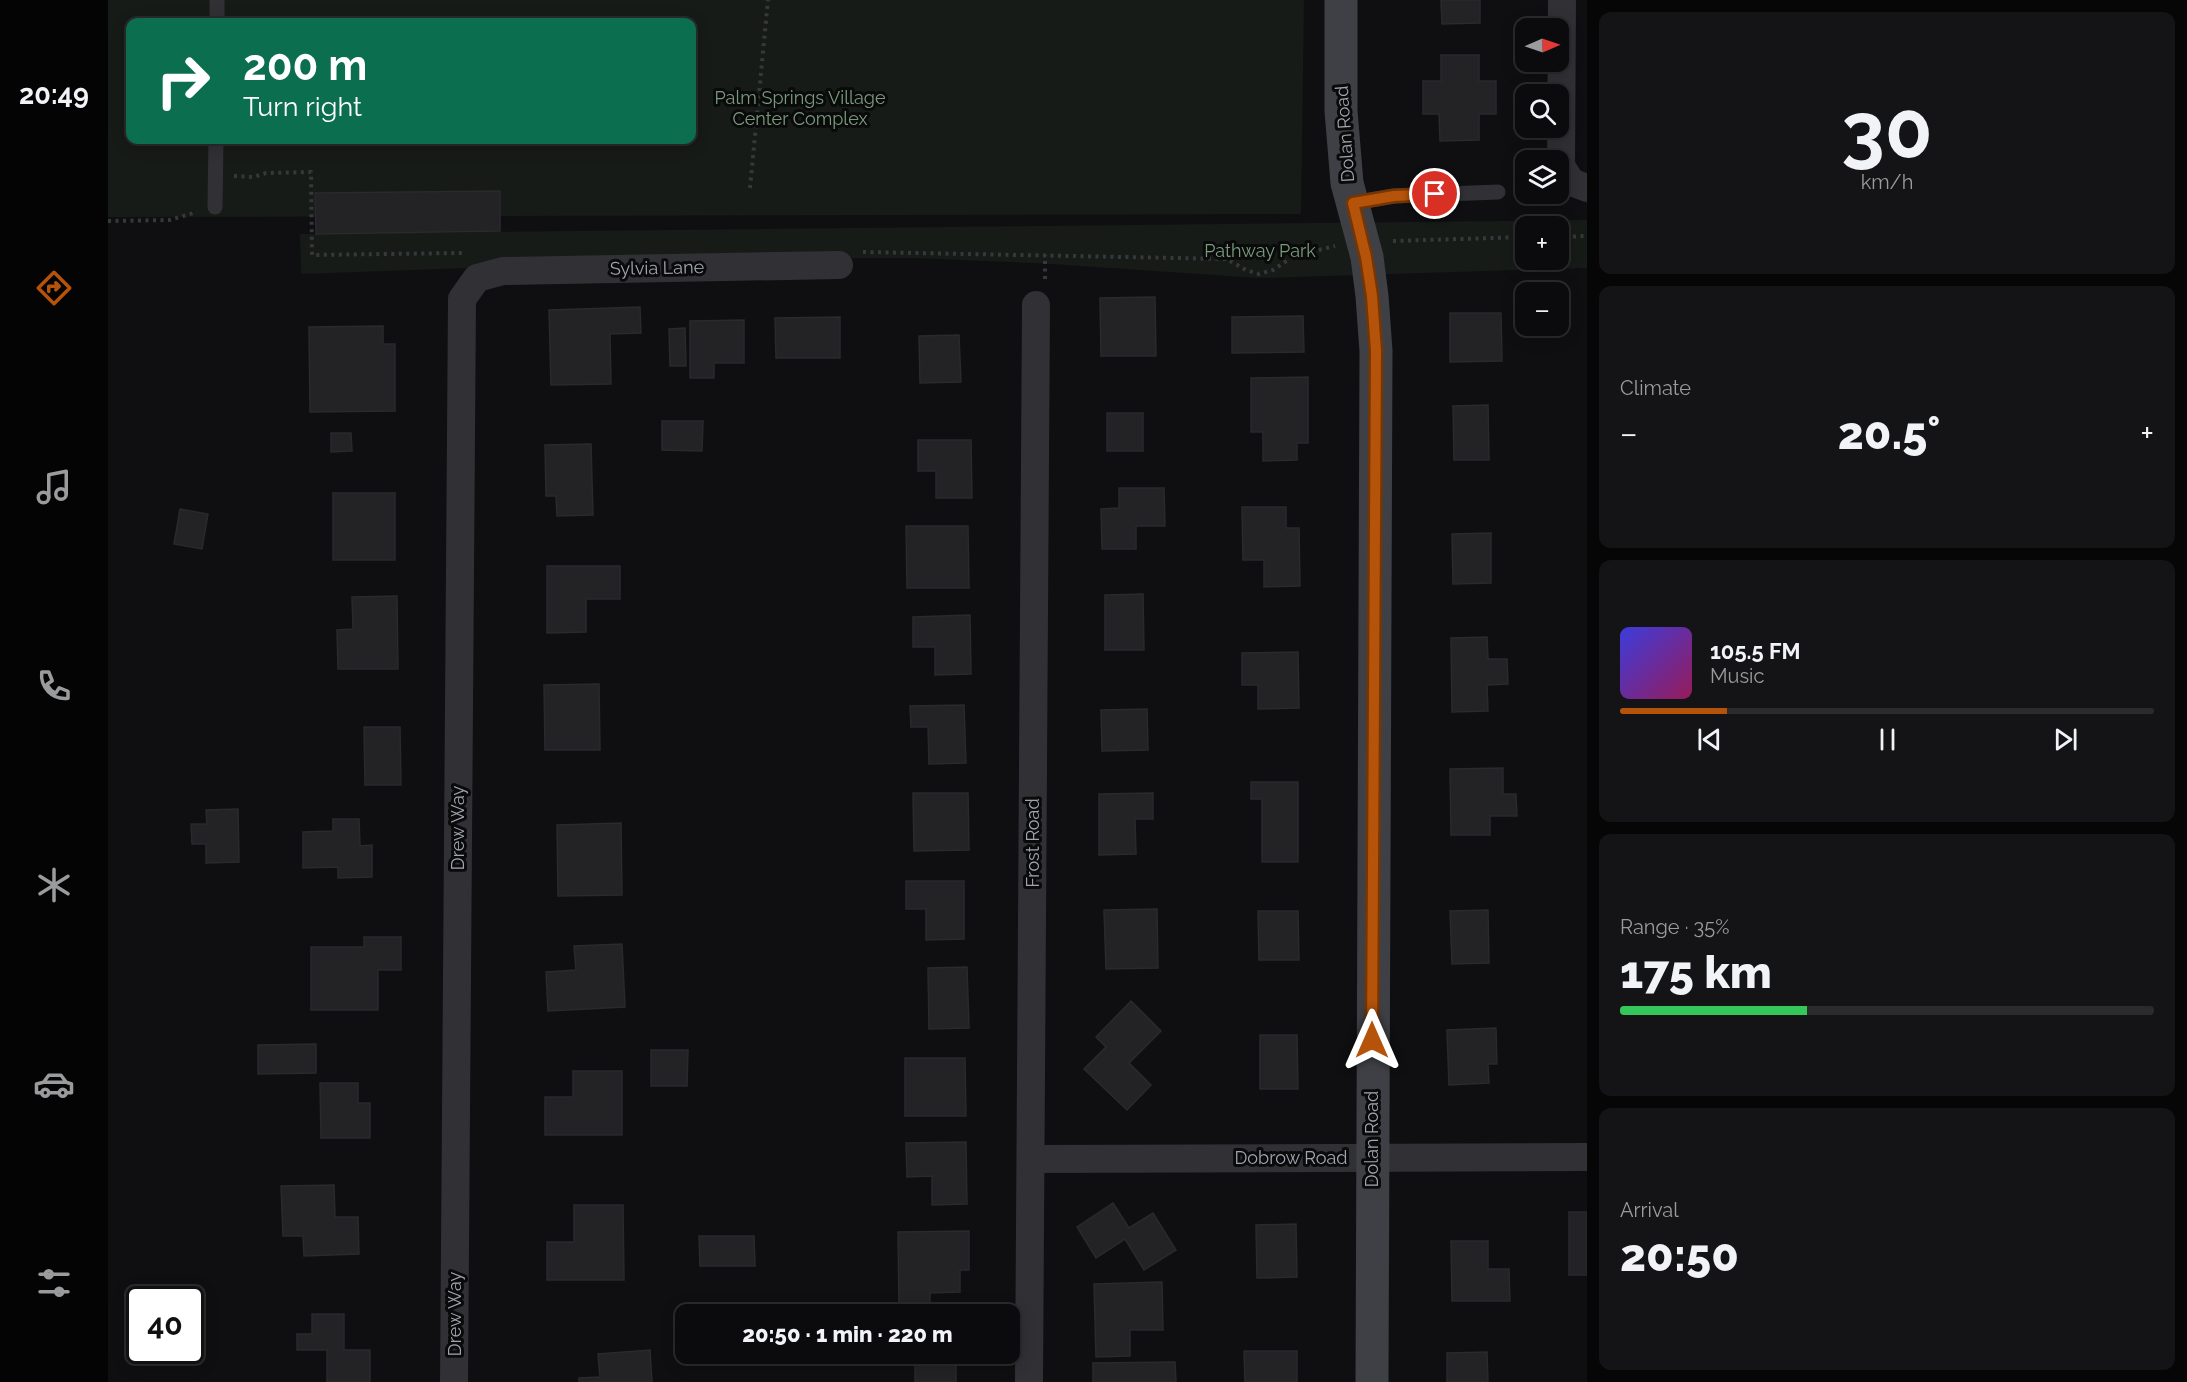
<!DOCTYPE html>
<meta charset="utf-8">
<style>
body{margin:0;font-family:Raleway,sans-serif;background:#141416;color:#f1f3f6;height:100vh;display:flex;flex-direction:column;font-size:22px;white-space:nowrap}
*{box-sizing:border-box;margin:0}
p{font-size:20px;color:#9a9b9d}
.icon{flex:none;width:33px;height:33px;fill:none;stroke:currentColor;stroke-width:2;stroke-linecap:round;stroke-linejoin:round}
.map{position:relative;flex:1;overflow:hidden}
.side{display:flex;flex-direction:column;gap:12px;padding:12px;background:#060607;width:600px}
.side>*{flex:none}
.top-card{position:absolute;left:18px;top:18px;width:570px;height:126px;border-radius:12px;box-shadow:0 3px 15px #0003,0 0 0 2px #2b2b2e;background:#0b6e4f;color:#fff;overflow:hidden}
.needle{width:39px;rotate:88deg}
.controls{position:absolute;left:1407px;top:18px;display:grid;gap:12px}
.controls a{display:grid;place-items:center;width:54px;height:54px;border-radius:12px;background:#0b0b0d;box-shadow:0 3px 15px #0003,0 0 0 2px #2b2b2e;font-size:30px}
.speed{position:absolute;left:18px;top:1286px;display:flex;gap:12px;font-size:30px;font-weight:700;text-align:center}
.speed>*{display:grid;place-content:center;width:78px;height:78px;border-radius:50%;background:#0b0b0d;box-shadow:0 3px 15px #0003,0 0 0 2px #2b2b2e;line-height:1}
.speed .limit{border:3px solid #111;border-radius:9px;background:#fff;color:#111}
.pin{position:absolute;display:grid;place-items:center;width:51px;height:51px;color:#fff;margin:-26px;border:3px solid #fff;border-radius:50%;box-shadow:0 2px 6px #0007}
.me{position:absolute;width:66px;margin:-33px;rotate:0deg;stroke-linejoin:round;filter:drop-shadow(0 0 4px #0008)}
.turn{display:flex;align-items:center;gap:21px;height:126px;padding:0 18px;font-size:27px}
.turn .icon{width:78px;height:78px;stroke-width:2.5}
.turn b{display:block;font-size:42px;line-height:51px}
.big{font-size:45px;font-weight:800;line-height:1.1}
.side .tile{flex:1;display:flex;flex-direction:column;justify-content:center;gap:9px;min-width:0;padding:0 21px;border-radius:12px;background:#141416}
.side .dial{align-items:center;gap:0}
.dial b{font-size:78px;line-height:1}
.song{display:flex;align-items:center;gap:18px}
.cover{width:72px;height:72px;border-radius:9px;background:linear-gradient(135deg,hsl(240 70% 55%),hsl(330 70% 35%))}
.played{height:6px;border-radius:3px;background:linear-gradient(90deg,#b45309 20%,#2b2b2e 20%)}
.keys{display:flex;justify-content:space-around;direction:ltr}
.heat{display:flex;justify-content:space-between;align-items:center;font-size:33px;direction:ltr}
.charge{height:9px;border-radius:4px;background:linear-gradient(90deg,#34c759 35%,#2b2b2e 0)}
.trip{position:absolute;left:567px;top:1304px;width:345px;height:60px;border-radius:12px;background:#0b0b0d;box-shadow:0 3px 15px #0003,0 0 0 2px #2b2b2e;font-weight:800;line-height:60px;text-align:center}
main{display:flex;flex:1;min-height:0}
.menu{display:flex;flex-direction:column;width:108px;justify-content:space-around;align-items:center;background:#040405;color:#9a9b9d}
.menu .icon{width:42px;height:42px}
.menu .active{color:#b45309}
.menu b{font-size:27px;color:#f1f3f6}
.map>svg:first-child{display:block}
.green{fill:#161b17;fill-rule:evenodd}
.building{fill:#232225;stroke:#2a292c;stroke-width:1.5}
.lines{fill:none;stroke-linecap:round;stroke-linejoin:round}
.path{stroke:#37383c;stroke-width:4;stroke-dasharray:3 4.5;stroke-linecap:butt}
.lane{stroke:#313135;stroke-width:15}
.street{stroke:#313135;stroke-width:28}
.secondary{stroke:#3f4045;stroke-width:33}
.route-casing{stroke:#753606;stroke-width:15}
.route{stroke:#b45309;stroke-width:10}
.labels{text-anchor:middle;stroke-width:6;stroke-linejoin:round;paint-order:stroke}
.park-label{font-size:18px;fill:#799b7d;stroke:#0a0a0b}
.street-label{font-size:18px;fill:#a1a5b1;stroke:#0a0a0b}
</style>
<main>
<nav class="menu">
<b>20:49</b>
<svg class="icon active" aria-label="directions" viewBox="0 0 24 24"><path d="M12 3l9 9-9 9-9-9zM9 14v-3h6M13 9l2 2-2 2"/></svg>
<svg class="icon" aria-label="music" viewBox="0 0 24 24"><path d="M9 18V5l10-2v13"/><circle cx="6" cy="18" r="3"/><circle cx="16" cy="16" r="3"/></svg>
<svg class="icon" aria-label="phone" viewBox="0 0 24 24"><path d="M5 4h4l2 5-3 2q2 4 5 5l2-3 5 2v4C11 20 4 13 5 4z"/></svg>
<svg class="icon" aria-label="climate" viewBox="0 0 24 24"><path d="M12 3v18M4 7l16 10M4 17L20 7"/></svg>
<svg class="icon" aria-label="car" viewBox="0 0 24 24"><path d="M5 17H2v-5l4-1 3-4h7l3 4 3 1v5h-3M9 17h6M6 11h13"/><circle cx="7" cy="17" r="2"/><circle cx="17" cy="17" r="2"/></svg>
<svg class="icon" aria-label="filters" viewBox="0 0 24 24"><path d="M4 7h16M4 17h16"/><circle cx="9" cy="7" r="2"/><circle cx="15" cy="17" r="2"/></svg>
</nav>
<div class="map">
<svg width="1479" height="1382" viewBox="0 0 1479 1382">
<rect width="100%" height="100%" fill="#0f0f11"/>
<g class="green">
<path d="M 0,0 L 1196,0 L 1193,214 L 0,217 ZM 22,22 L 584,22 L 584,140 L 22,140 Z"/>
<path d="M 1479,220 L 1479,268 L 1151,278 L 928,263 L 804,258 L 641,258 L 193,274 L 192,234 ZM 1418,226 L 1450,226 L 1450,260 L 1418,260 Z"/>
</g>
<g class="building">
<polygon points="1333,0 1372,0 1372,23 1334,24"/>
<polygon points="1333,55 1371,55 1371,81 1388,81 1388,114 1371,114 1371,140 1332,141 1331,114 1315,114 1315,81 1333,81"/>
<polygon points="392,191 392,231 208,234 207,193"/>
<polygon points="1047,297 1048,356 993,356 992,298"/>
<polygon points="532,307 533,333 502,334 503,384 443,385 441,310"/>
<polygon points="1342,313 1393,313 1394,361 1342,362"/>
<polygon points="1195,316 1196,352 1124,353 1124,317"/>
<polygon points="732,317 732,358 668,358 667,318"/>
<polygon points="636,320 636,363 606,363 606,378 582,378 582,321"/>
<polygon points="275,326 275,344 287,344 287,411 202,412 201,327"/>
<polygon points="577,328 578,366 562,366 561,329"/>
<polygon points="851,335 853,382 812,383 811,336"/>
<polygon points="1200,377 1200,443 1189,443 1189,460 1155,461 1155,432 1143,432 1143,378"/>
<polygon points="1380,405 1381,460 1346,460 1345,406"/>
<rect x="999" y="413" width="36" height="38"/>
<polygon points="554,421 595,421 594,451 554,450"/>
<polygon points="223,433 243,433 244,451 223,452"/>
<polygon points="810,440 863,440 864,498 828,498 828,471 810,471"/>
<polygon points="483,444 485,515 449,516 448,496 438,496 437,445"/>
<polygon points="1011,488 1056,488 1057,526 1028,526 1028,549 994,549 993,509 1011,508"/>
<rect x="225" y="493" width="62" height="67"/>
<polygon points="1134,507 1178,507 1178,528 1191,528 1192,586 1156,587 1156,560 1135,560"/>
<polygon points="72,509 100,514 94,549 66,544"/>
<polygon points="798,526 860,526 861,588 799,588"/>
<polygon points="1383,533 1383,583 1345,584 1344,534"/>
<polygon points="439,566 512,566 512,599 478,599 478,632 439,633"/>
<polygon points="1035,594 1036,650 997,650 997,595"/>
<polygon points="289,596 290,669 230,669 229,630 245,629 244,597"/>
<polygon points="862,615 863,674 827,675 827,647 805,647 805,617"/>
<polygon points="1379,637 1380,659 1399,659 1400,684 1379,685 1380,711 1344,712 1343,638"/>
<polygon points="1190,652 1191,708 1150,709 1150,685 1134,685 1134,653"/>
<polygon points="491,684 492,750 437,750 436,685"/>
<polygon points="856,705 858,763 821,764 820,727 803,727 802,706"/>
<polygon points="1039,709 1040,750 994,751 993,710"/>
<polygon points="256,727 292,727 293,785 257,785"/>
<polygon points="1395,768 1395,794 1408,794 1409,816 1382,816 1382,835 1343,835 1342,769"/>
<polygon points="1143,782 1190,782 1190,862 1154,862 1154,799 1143,799"/>
<polygon points="805,793 860,793 861,850 806,851"/>
<polygon points="1045,793 1045,819 1027,819 1028,854 991,855 991,794"/>
<polygon points="130,809 131,862 98,863 98,844 84,844 83,824 99,824 98,810"/>
<polygon points="225,819 251,819 252,846 264,845 264,877 230,878 230,867 195,868 195,832 225,831"/>
<polygon points="513,823 514,895 450,896 449,825"/>
<polygon points="798,881 856,881 856,939 818,940 818,909 798,909"/>
<polygon points="1049,909 1050,968 998,969 996,910"/>
<polygon points="1380,910 1381,963 1344,964 1342,911"/>
<polygon points="1150,911 1190,911 1191,960 1151,960"/>
<polygon points="256,937 293,937 293,970 270,970 270,1010 203,1010 203,947 256,947"/>
<polygon points="514,944 517,1007 440,1011 438,972 468,970 466,946"/>
<polygon points="859,967 861,1028 821,1029 820,968"/>
<polygon points="1023,1001 1053,1031 1021,1063 1043,1085 1019,1110 976,1069 998,1047 988,1037"/>
<polygon points="1388,1028 1389,1064 1380,1064 1381,1083 1341,1085 1339,1030"/>
<polygon points="1152,1035 1189,1035 1190,1089 1152,1089"/>
<polygon points="208,1044 208,1073 150,1074 150,1045"/>
<polygon points="543,1050 580,1050 579,1086 543,1086"/>
<polygon points="797,1058 857,1058 858,1116 797,1116"/>
<polygon points="465,1071 514,1071 514,1135 437,1135 437,1097 465,1097"/>
<polygon points="212,1083 250,1083 250,1103 262,1103 262,1138 213,1138"/>
<polygon points="858,1142 859,1204 824,1205 824,1176 799,1177 798,1143"/>
<polygon points="226,1185 227,1217 250,1217 251,1254 196,1256 195,1236 175,1236 173,1186"/>
<polygon points="1005,1203 1021,1228 1045,1213 1068,1250 1036,1270 1017,1239 988,1258 969,1227"/>
<polygon points="466,1205 515,1205 516,1280 439,1280 439,1242 466,1242"/>
<rect x="1461" y="1212" width="18" height="63"/>
<polygon points="1188,1224 1189,1277 1149,1278 1148,1225"/>
<polygon points="861,1231 861,1270 852,1270 852,1292 822,1293 822,1308 791,1308 790,1232"/>
<polygon points="591,1236 646,1236 647,1266 592,1266"/>
<polygon points="1343,1241 1380,1241 1380,1269 1401,1269 1402,1301 1344,1301"/>
<polygon points="1054,1282 1055,1330 1022,1330 1022,1356 988,1357 986,1284"/>
<polygon points="204,1314 236,1314 236,1350 262,1350 262,1382 219,1382 219,1350 189,1350 189,1334 204,1334"/>
<polygon points="542,1350 544,1382 471,1382 471,1378 492,1377 490,1354"/>
<polygon points="1136,1351 1189,1351 1189,1382 1137,1382"/>
<polygon points="1379,1352 1380,1382 1339,1382 1339,1353"/>
<rect x="807" y="1354" width="41" height="28"/>
<polygon points="1067,1362 1068,1382 985,1382 985,1363"/>
</g>
<g class="lines">
<g class="path">
<polyline points="126,176 146,177 158,173 203,172 204,255 355,253"/>
<polyline points="642,188 660,0"/>
<polyline points="0,221 62,220 89,212"/>
<polyline points="1450,237 1479,236"/>
<polyline points="1285,241 1418,237"/>
<polyline points="755,252 1119,259 1138,270 1151,274 1165,270 1186,256 1227,246"/>
<polyline points="937,279 937,255"/>
</g>
<g class="lane">
<polyline points="109,22 109,0"/>
<polyline points="1245,203 1286,196 1390,192"/>
<polyline points="107,207 108,140"/>
</g>
<g class="street">
<polyline points="1454,0 1453,166 1463,182 1479,188"/>
<polyline points="923,1159 1479,1157"/>
<polyline points="346,1382 354,299 369,278 395,271 731,265"/>
<polyline points="921,1382 928,305"/>
</g>
<polyline class="secondary" points="1233,0 1233,111 1239,183 1259,257 1264,296 1268,351 1264,1382"/>
</g>
<g class="lines">
<defs>
<polyline id="route" points="1264,1040 1268,351 1264,296 1258,257 1245,203 1286,196 1327,194"/>
</defs>
<use href="#route" class="route-casing"/>
<use href="#route" class="route"/>
</g>
<g class="labels">
<g class="park-label">
<text x="692" y="104">Palm Springs Village<tspan x="692" dy="21">Center Complex</tspan></text>
<text x="1152" y="257">Pathway Park</text>
</g>
<g class="street-label">
<text transform="translate(1237 134) rotate(-94)" y="6">Dolan Road</text>
<text transform="translate(549 268) rotate(-1)" y="6">Sylvia Lane</text>
<text transform="translate(350 828) rotate(-90)" y="6">Drew Way</text>
<text transform="translate(925 843) rotate(-90)" y="6">Frost Road</text>
<text transform="translate(1264 1139) rotate(-90)" y="6">Dolan Road</text>
<text x="1183" y="1164">Dobrow Road</text>
<text transform="translate(347 1314) rotate(-90)" y="6">Drew Way</text>
</g>
</g>
</svg>
<div class="controls">
<a><svg class="needle" viewBox="-14 -14 28 28"><path d="M0-13l5 13h-10z" fill="#e53935"/><path d="M0 13l5-13h-10z" fill="#9a9b9d"/></svg></a>
<a><svg class="icon" aria-label="search" viewBox="0 0 24 24"><circle cx="10" cy="10" r="6"/><path d="M15 15l6 6"/></svg></a>
<a><svg class="icon" aria-label="layers" viewBox="0 0 24 24"><path d="M12 4l9 5-9 5-9-5zM3 14l9 5 9-5"/></svg></a>
<a>+</a>
<a>−</a>
</div>
<div class="speed"><div class="limit">40</div></div>
<div class="pin" style="left:1327px;top:194px;background:#d93025"><svg class="icon" aria-label="arrive" viewBox="0 0 24 24"><path d="M6 21V4h12l-3 4 3 4H6"/></svg></div>
<svg class="me" style="left:1264px;top:1040px" viewBox="-20 -20 40 40"><path d="M0-17L14 15 0 8-14 15z" fill="#b45309" stroke="#fff" stroke-width="4"/></svg>
<div class="trip">20:50 · 1 min · 220 m</div>
<div class="top-card">
<div class="turn"><svg class="icon" aria-label="right" viewBox="0 0 24 24"><path d="M7 20v-9h11M14 6l5 5-5 5"/></svg><div><b>200 m</b>Turn right</div></div>
</div>
</div>
<section class="side">
<div class="tile dial"><b>30</b><p>km/h</p></div>
<div class="tile"><p>Climate</p>
<div class="heat"><a>−</a><b class="big">20.5°</b><a>+</a></div>
</div>
<div class="tile">
<div class="song"><i class="cover"></i><div><b>105.5 FM</b><p>Music</p></div></div>
<div class="played"></div>
<div class="keys"><svg class="icon" aria-label="previous" viewBox="0 0 24 24"><path d="M18 5L8 12l10 7zM5 5v14"/></svg><svg class="icon" aria-label="pause" viewBox="0 0 24 24"><path d="M8 5v14M16 5v14"/></svg><svg class="icon" aria-label="next" viewBox="0 0 24 24"><path d="M6 5l10 7-10 7zM19 5v14"/></svg></div>
</div>
<div class="tile"><p>Range · 35%</p><b class="big">175 km</b><div class="charge"></div></div>
<div class="tile"><p>Arrival</p><b class="big">20:50</b></div>
</section>
</main>
